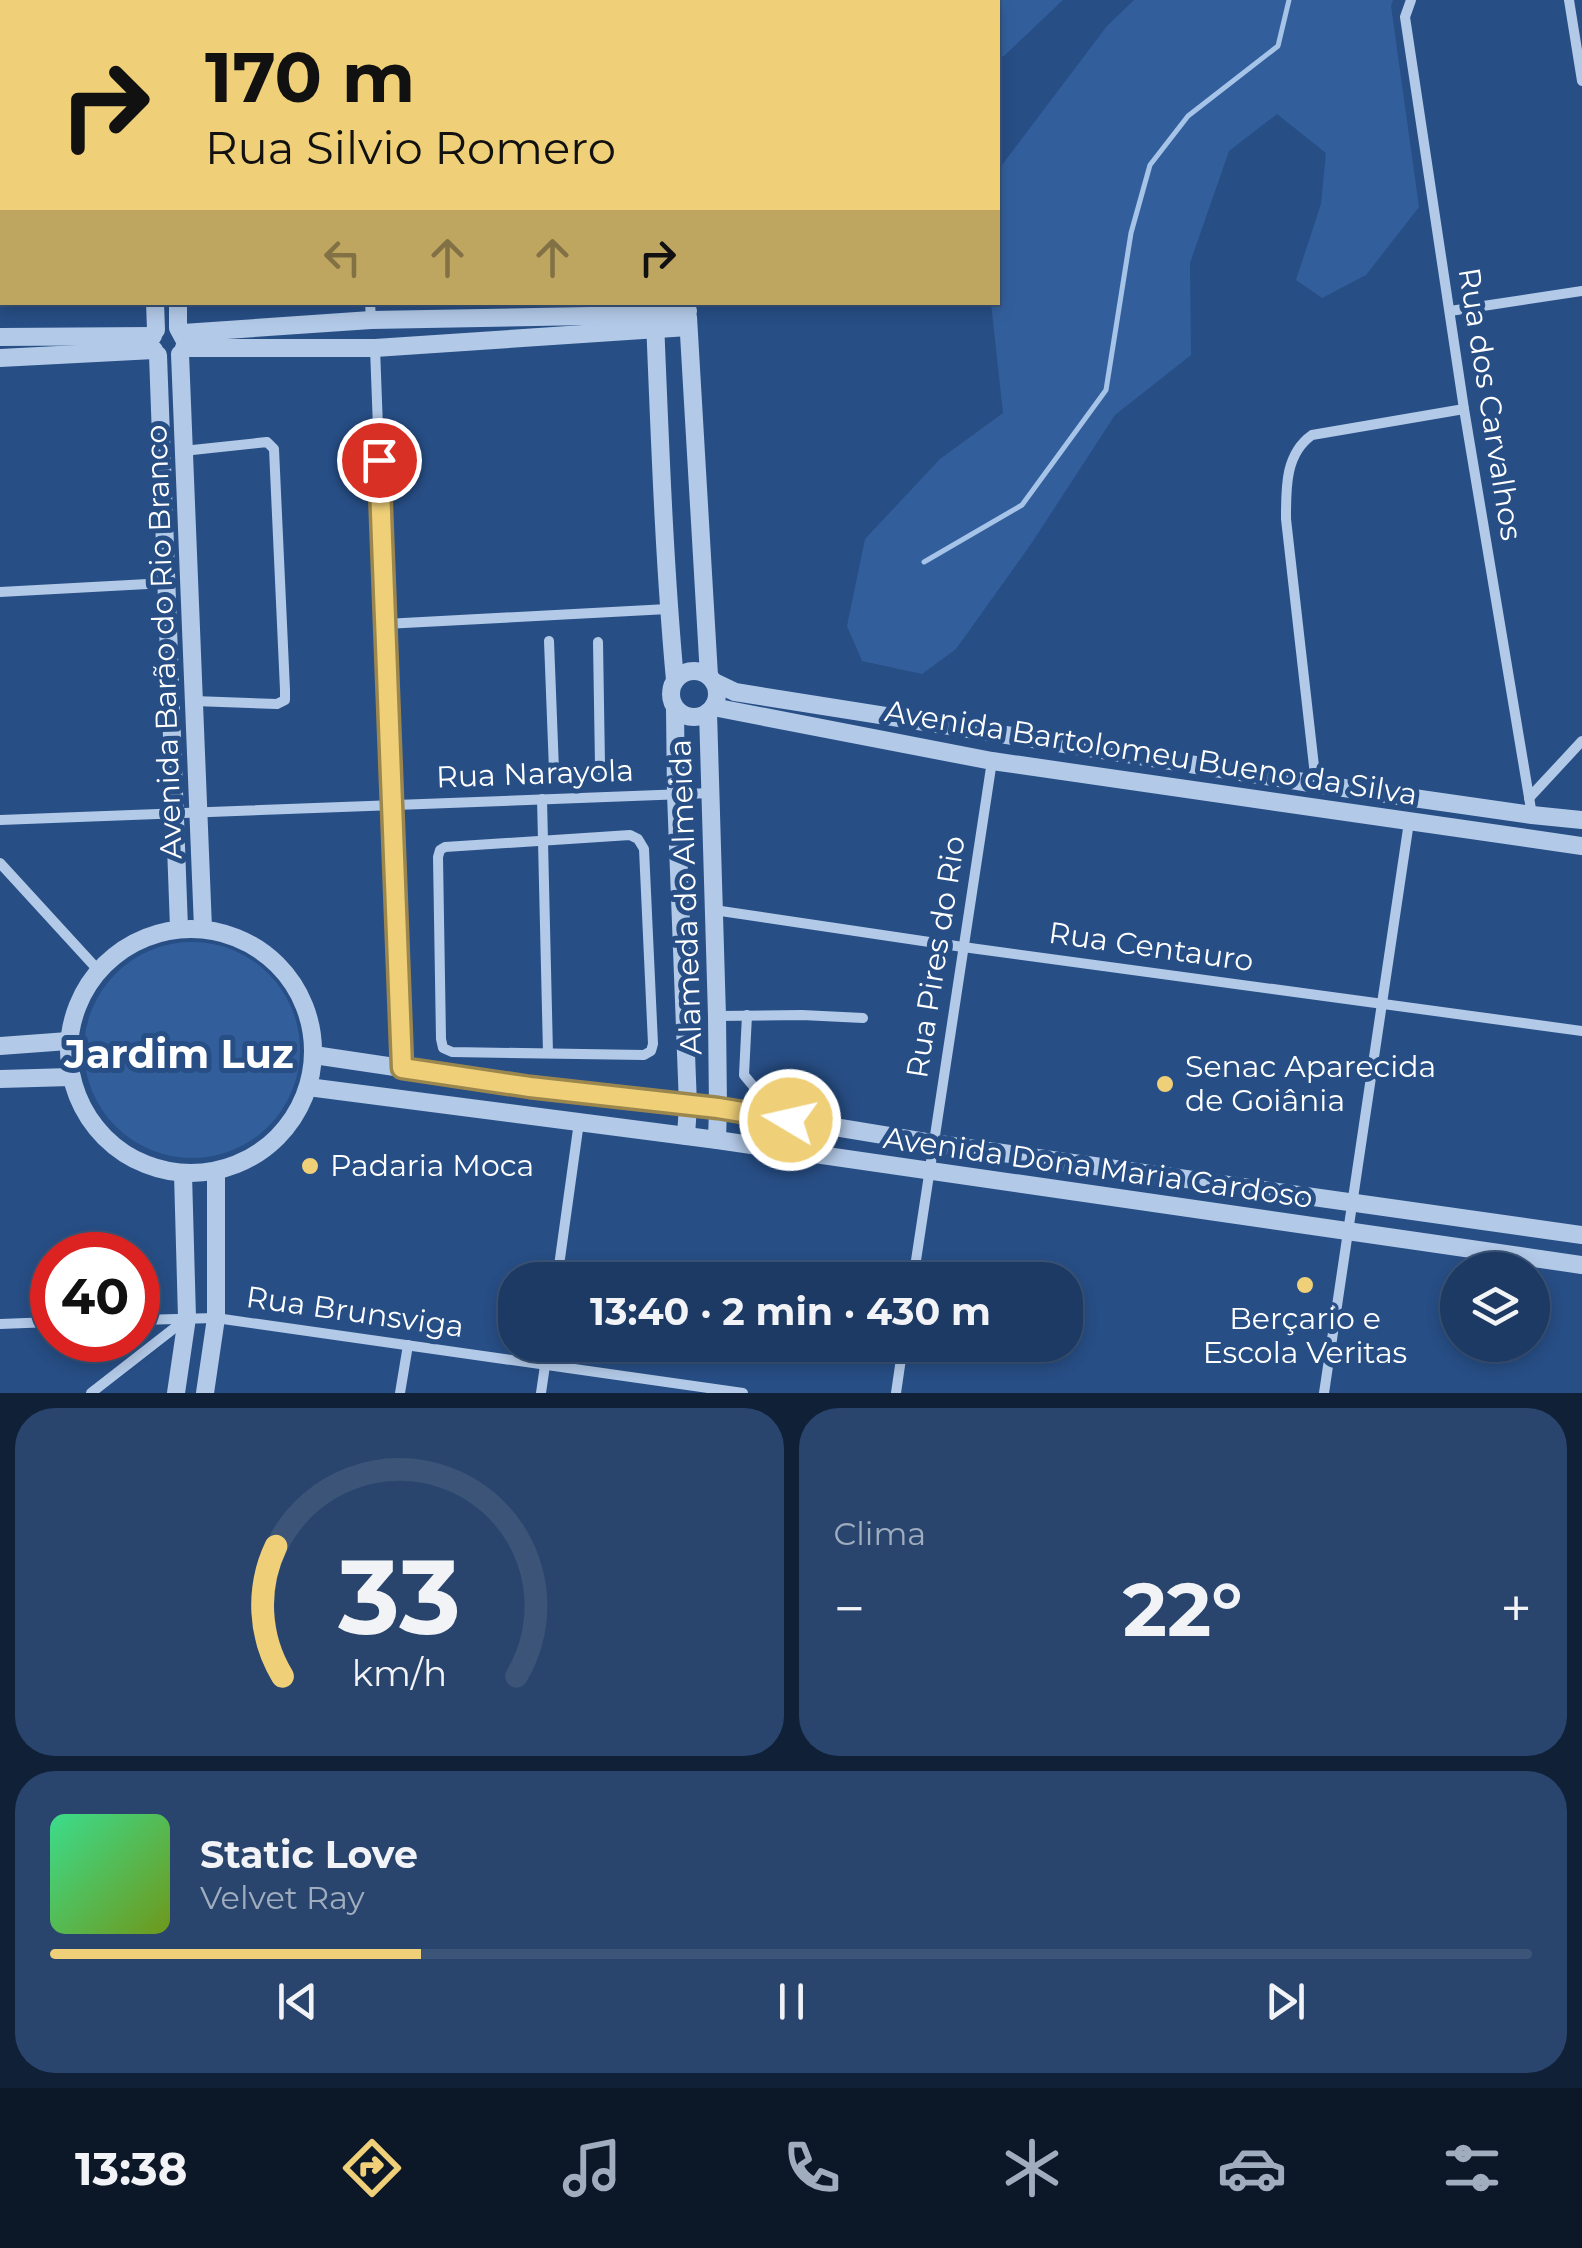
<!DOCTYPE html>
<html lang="pt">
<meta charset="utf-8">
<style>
body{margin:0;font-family:Montserrat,sans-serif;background:#2a456d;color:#f1f3f6;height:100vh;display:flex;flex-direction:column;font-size:38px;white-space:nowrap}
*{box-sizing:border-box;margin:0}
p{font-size:32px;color:#a0adbf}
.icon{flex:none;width:55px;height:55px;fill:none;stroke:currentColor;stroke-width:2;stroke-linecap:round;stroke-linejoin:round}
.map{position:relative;height:1393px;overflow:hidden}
.side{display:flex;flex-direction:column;gap:15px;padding:15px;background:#102037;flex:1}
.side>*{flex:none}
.banner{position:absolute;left:0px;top:0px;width:1000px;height:305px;box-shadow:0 5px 15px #0003,0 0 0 2px #3b5478;background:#efd078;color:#111;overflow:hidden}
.tools{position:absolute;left:1440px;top:1252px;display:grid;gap:20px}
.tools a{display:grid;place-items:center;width:110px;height:110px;border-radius:50%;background:#1d3a64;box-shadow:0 5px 15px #0003,0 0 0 2px #3b5478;font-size:50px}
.speed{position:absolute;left:30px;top:1232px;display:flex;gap:20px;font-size:50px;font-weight:700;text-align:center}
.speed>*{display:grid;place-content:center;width:130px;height:130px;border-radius:50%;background:#1d3a64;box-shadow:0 5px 15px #0003,0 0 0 2px #3b5478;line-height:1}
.speed .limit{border:15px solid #d22;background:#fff;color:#111}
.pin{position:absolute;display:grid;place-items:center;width:85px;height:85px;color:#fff;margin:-42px;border:5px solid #fff;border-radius:50%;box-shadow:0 2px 10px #0007}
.me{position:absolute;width:110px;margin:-55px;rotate:279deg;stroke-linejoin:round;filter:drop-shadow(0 0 8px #0008)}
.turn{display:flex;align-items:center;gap:35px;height:210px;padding:0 40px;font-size:45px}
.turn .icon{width:130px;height:130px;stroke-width:2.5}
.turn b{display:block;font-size:70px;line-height:85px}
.lanes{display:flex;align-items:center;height:95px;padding:0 40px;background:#0003;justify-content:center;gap:50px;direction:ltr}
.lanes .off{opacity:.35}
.big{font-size:75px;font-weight:700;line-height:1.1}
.side .widget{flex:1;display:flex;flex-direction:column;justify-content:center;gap:15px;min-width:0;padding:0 35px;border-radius:40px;background:#2a456d}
.side .dial{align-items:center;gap:0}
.dial svg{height:260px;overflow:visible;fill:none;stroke:#3b5478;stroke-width:7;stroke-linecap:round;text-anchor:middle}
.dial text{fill:#f1f3f6;stroke:none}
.song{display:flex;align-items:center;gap:30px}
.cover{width:120px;height:120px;border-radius:15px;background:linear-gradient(135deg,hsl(150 70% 55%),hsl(80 70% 35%))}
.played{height:10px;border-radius:5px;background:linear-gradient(90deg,#efd078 25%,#3b5478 25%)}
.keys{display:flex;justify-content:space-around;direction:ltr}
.heat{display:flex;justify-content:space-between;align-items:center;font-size:55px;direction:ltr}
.side .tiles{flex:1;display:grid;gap:15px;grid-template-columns:1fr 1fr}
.widget:last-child{grid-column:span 2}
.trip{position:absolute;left:498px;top:1262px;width:585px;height:100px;border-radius:40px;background:#1d3a64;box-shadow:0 5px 15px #0003,0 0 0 2px #3b5478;font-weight:700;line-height:100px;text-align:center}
.tabs{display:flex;height:160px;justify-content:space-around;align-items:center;background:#0c1728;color:#a0adbf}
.tabs .icon{width:70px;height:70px}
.tabs .active{color:#efd078}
.tabs b{font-size:45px;color:#f1f3f6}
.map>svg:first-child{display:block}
.green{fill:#325f9c}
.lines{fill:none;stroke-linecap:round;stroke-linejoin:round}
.stream{stroke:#a6c3e8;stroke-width:5}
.minor{stroke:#b2c9e7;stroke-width:10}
.tertiary{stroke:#b2c9e7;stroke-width:18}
.route-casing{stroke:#9b874e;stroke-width:25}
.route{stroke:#efd078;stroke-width:18}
.poi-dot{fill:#efd078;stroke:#274e85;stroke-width:4}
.labels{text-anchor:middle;stroke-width:10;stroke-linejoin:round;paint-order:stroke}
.street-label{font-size:30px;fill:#fff;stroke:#274e85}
.poi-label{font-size:30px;fill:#fff;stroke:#274e85;text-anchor:start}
.district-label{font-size:40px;font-weight:bold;fill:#fff;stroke:#274e85}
</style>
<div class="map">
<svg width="1582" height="1393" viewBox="0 0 1582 1393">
<rect width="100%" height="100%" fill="#274e85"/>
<g class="green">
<polygon points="995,0 1063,0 1004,56 998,56 998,2 995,2"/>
<polygon points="1134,0 1393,0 1391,6 1419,207 1366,275 1322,298 1296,280 1321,204 1326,153 1277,114 1229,151 1190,263 1191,355 1115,415 1031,544 956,649 922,674 862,661 847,626 865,539 940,459 1003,413 991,303 998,302 999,169 1107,26"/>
<circle cx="192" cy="1050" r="108"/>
</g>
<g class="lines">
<polyline class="stream" points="924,562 1022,505 1106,390 1131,233 1150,165 1188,116 1278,46 1289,0"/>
<g class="minor">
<polyline points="1411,0 1405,17 1464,409 1532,815"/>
<polyline points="1569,0 1582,81"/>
<polyline points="0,121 2,121"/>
<polyline points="370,302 371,320"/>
<polyline points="1450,311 1582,291"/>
<polyline points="375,348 402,1068"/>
<polyline points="183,451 267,442 274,449 285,690 285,700 277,704 194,701"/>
<polyline points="0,592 166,583"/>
<polyline points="385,624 668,609"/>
<polyline points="549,641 554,770 561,776 595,775 600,765 598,642"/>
<path d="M 1316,784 L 1286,519 C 1286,488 1285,454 1312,435 L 1464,409"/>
<polyline points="1529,798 1582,741"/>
<polyline points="542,799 548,1053"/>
<polyline points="0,820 711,793"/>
<polygon points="630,835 638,839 644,849 653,1044 651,1051 644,1055 452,1052 443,1048 441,1039 438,857 440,850 445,847"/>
<polyline points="0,863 98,970"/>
<polyline points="714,910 963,947 1582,1031"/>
<polyline points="747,1015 744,1075 759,1093"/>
<polyline points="717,1016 802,1015 863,1018"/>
<polyline points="557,1280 579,1122"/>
<polyline points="913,1280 992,761"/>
<polyline points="138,1320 216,1318 743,1393"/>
<polyline points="0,1324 52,1322"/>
<polyline points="91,1393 186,1319"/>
<polyline points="400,1393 408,1345"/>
<polyline points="541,1393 548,1345"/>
<polyline points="896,1393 903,1345"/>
<polyline points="1324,1393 1409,822"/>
</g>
<g class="tertiary">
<polyline points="139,0 139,2"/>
<polyline points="167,0 168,2"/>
<polyline points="642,0 642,2"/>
<polyline points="673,0 673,2"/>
<polyline points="155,302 156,330"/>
<polyline points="178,302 178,328 185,341"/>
<polyline points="688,317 709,676"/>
<path d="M 655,321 C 660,441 664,560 675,680"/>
<polyline points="183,333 371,320 646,315 688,311"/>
<polyline points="0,337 153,336"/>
<polyline points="184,348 375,348 688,327"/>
<polyline points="180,354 203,928"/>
<polyline points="158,355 179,928"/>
<polyline points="0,358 154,350"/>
<circle cx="694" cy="694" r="23"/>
<polyline points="714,682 735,692 1316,784 1532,815 1582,820"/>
<polyline points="713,707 992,761 1582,846"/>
<polyline points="675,709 676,794 688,1105 686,1136"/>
<polyline points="708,712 717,1016 718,1108 717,1140"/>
<circle cx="191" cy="1051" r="122"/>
<polyline points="0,1046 68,1041"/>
<polyline points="314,1055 530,1087 718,1108 932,1143 1582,1235"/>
<polyline points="0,1079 71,1077"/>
<polyline points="308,1087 717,1140 1582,1265"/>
<polyline points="176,1393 187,1318 183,1174"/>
<polyline points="205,1393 216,1318 216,1171"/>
</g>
</g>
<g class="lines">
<defs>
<polyline id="route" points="379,460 402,1068 530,1087 718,1108 790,1120"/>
</defs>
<use href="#route" class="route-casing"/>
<use href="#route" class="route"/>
</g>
<g class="poi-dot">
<circle cx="1165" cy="1084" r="10"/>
<circle cx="310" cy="1166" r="10"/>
<circle cx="1305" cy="1285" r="10"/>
</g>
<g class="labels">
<g class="street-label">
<text transform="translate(1490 404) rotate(81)" y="10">Rua dos Carvalhos</text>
<text transform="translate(164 642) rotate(-92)" y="10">Avenida Barão do Rio Branco</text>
<text transform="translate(1151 753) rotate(9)" y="10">Avenida Bartolomeu Bueno da Silva</text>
<text transform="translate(535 774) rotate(-2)" y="10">Rua Narayola</text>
<text transform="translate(686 897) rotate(-92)" y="10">Alameda do Almeida</text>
<text transform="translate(1151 947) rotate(8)" y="10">Rua Centauro</text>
<text transform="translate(936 957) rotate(-81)" y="10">Rua Pires do Rio</text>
<text transform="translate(1098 1168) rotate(8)" y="10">Avenida Dona Maria Cardoso</text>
<text transform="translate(355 1312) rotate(8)" y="10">Rua Brunsviga</text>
</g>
<g class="poi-label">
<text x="1185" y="1077">Senac Aparecida<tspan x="1185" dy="34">de Goiânia</tspan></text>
<text x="330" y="1176">Padaria Moca</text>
<text x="1305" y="1329" text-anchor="middle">Berçario e<tspan x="1305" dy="34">Escola Veritas</tspan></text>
</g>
<g class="district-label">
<text x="179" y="1068">Jardim Luz</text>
</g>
</g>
</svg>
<div class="tools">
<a><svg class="icon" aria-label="layers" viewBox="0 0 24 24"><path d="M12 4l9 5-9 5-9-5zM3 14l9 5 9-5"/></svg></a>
</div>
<div class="speed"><div class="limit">40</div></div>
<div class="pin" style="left:379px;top:460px;background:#d93025"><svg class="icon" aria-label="arrive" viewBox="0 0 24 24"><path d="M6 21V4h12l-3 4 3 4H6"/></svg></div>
<svg class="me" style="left:790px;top:1120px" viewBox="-20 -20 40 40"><circle r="17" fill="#efd078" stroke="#fff" stroke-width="3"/><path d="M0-11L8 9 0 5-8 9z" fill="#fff"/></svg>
<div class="trip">13:40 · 2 min · 430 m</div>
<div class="banner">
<div class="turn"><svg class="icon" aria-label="right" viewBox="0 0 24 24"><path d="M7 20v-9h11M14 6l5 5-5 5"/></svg><div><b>170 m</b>Rua Silvio Romero</div></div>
<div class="lanes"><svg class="icon off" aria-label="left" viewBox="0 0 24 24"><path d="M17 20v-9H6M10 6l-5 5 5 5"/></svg><svg class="icon off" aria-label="ahead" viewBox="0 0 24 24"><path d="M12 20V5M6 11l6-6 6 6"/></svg><svg class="icon off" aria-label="ahead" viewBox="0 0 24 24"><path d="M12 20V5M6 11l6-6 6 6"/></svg><svg class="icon" aria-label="right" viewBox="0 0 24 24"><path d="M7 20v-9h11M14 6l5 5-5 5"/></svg></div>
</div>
</div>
<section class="side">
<div class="tiles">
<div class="widget dial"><svg viewBox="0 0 100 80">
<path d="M14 69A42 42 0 1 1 86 69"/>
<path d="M14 69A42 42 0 0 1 12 29" stroke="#efd078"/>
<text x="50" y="56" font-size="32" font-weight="700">33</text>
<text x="50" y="72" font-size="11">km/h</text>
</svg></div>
<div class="widget"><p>Clima</p>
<div class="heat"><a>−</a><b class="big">22°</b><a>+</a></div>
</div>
<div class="widget">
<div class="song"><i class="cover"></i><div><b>Static Love</b><p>Velvet Ray</p></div></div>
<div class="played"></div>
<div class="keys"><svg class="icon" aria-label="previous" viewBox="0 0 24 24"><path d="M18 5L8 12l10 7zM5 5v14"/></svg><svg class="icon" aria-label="pause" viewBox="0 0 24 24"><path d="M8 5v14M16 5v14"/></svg><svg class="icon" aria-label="next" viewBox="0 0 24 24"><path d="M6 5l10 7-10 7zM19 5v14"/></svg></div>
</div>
</div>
</section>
<nav class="tabs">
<b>13:38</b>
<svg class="icon active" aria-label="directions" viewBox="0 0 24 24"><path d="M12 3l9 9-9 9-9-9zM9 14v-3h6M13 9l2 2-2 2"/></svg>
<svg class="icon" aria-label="music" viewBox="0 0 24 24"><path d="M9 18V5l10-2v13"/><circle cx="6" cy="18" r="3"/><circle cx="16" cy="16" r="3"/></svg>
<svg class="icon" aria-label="phone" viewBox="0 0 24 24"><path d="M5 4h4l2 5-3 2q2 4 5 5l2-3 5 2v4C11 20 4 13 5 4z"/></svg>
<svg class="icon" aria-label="climate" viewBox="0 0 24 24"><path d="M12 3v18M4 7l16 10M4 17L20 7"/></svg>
<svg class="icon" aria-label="car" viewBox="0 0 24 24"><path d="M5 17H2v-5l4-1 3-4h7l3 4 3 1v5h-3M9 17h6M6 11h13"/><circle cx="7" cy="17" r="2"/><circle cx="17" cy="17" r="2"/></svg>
<svg class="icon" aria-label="filters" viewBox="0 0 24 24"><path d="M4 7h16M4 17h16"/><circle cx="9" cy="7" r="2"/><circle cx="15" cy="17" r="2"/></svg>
</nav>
